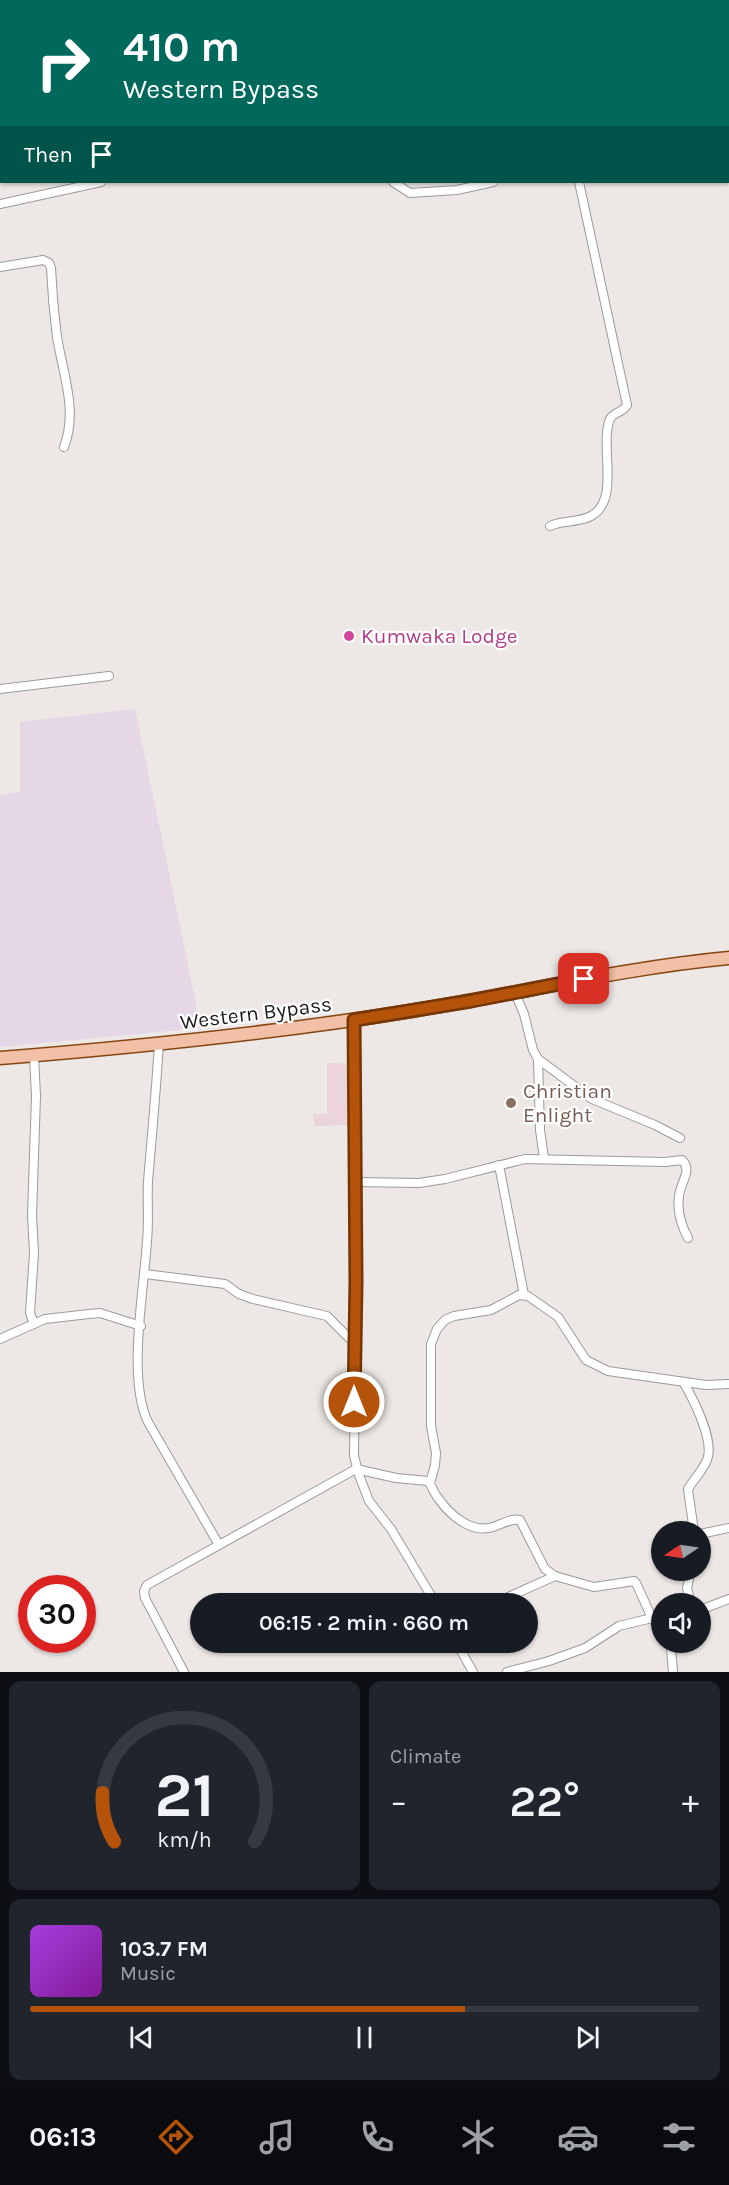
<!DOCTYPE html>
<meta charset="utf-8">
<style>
body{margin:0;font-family:Karla,sans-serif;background:#20242c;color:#f1f3f6;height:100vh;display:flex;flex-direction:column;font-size:22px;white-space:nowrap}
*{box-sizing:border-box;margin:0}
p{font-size:20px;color:#9ea1a6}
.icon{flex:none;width:33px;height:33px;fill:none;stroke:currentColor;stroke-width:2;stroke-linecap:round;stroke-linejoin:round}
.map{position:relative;height:1672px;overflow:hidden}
.sheet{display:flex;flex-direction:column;gap:9px;padding:9px;background:#0d0f14;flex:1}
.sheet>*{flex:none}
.banner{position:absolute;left:0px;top:0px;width:729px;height:183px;box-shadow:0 2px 4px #0004;background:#00695c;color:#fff;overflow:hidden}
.needle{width:39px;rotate:257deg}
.controls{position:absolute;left:651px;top:1521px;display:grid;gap:12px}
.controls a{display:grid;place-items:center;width:60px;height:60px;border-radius:50%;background:#171b24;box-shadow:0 2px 4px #0004;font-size:30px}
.speed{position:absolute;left:18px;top:1575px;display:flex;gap:12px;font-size:30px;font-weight:700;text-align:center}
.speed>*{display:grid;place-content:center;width:78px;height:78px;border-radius:50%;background:#171b24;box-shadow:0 2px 4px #0004;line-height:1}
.speed .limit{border:9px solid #d22;background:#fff;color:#111}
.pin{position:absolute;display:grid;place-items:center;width:51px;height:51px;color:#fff;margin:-26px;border-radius:12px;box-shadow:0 3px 9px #0006}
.me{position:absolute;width:66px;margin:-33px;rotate:0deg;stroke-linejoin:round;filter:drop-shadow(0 0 4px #0008)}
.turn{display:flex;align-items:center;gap:21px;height:126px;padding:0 24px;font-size:27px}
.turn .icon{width:78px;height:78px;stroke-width:2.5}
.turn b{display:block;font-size:42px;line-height:51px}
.then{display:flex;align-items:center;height:57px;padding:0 24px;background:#0003;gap:12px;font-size:22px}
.big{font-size:45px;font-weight:600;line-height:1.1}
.sheet .tile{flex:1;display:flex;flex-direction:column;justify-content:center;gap:9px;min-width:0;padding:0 21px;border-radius:12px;background:#20242c}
.sheet .dial{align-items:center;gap:0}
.dial svg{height:156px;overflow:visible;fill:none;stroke:#363941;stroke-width:7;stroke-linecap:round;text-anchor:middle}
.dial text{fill:#f1f3f6;stroke:none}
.song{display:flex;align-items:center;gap:18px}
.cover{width:72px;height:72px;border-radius:9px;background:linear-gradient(135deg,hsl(280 70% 55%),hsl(290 70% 35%))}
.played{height:6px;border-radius:3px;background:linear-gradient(90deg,#b45309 65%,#363941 65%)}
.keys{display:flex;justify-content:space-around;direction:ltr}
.heat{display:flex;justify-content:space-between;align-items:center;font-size:33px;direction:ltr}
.sheet .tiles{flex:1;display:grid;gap:9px;grid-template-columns:1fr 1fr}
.tile:last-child{grid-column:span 2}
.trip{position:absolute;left:190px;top:1593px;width:348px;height:60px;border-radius:30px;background:#171b24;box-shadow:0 2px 4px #0004;font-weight:600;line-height:60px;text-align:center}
.tabs{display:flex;height:96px;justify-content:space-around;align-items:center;background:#090b0e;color:#9ea1a6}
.tabs .icon{width:42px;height:42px}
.tabs .selected{color:#b45309}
.tabs b{font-size:27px;color:#f1f3f6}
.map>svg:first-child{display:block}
.commercial{fill:#ecd5da}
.industrial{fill:#e5d7e6}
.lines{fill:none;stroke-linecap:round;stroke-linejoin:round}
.minor-casing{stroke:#9a9a9a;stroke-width:10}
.primary-casing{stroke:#864511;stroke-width:15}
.minor{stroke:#fff;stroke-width:8}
.primary{stroke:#f1c0a6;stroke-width:12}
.route-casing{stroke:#753606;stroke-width:15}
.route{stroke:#b45309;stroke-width:10}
.hotel-dot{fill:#d1479c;stroke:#fff;stroke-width:2}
.education-dot{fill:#8d6e63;stroke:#fff;stroke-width:2}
.labels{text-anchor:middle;stroke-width:4.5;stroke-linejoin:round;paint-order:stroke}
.hotel-label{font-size:21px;fill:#b23c85;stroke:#fff;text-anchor:start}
.street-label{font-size:21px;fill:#1d1d1d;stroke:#fff}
.education-label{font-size:21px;fill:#785e54;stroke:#fff;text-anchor:start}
</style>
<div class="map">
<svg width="729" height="1672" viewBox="0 0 729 1672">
<rect width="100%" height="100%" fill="#ede8e5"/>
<polygon class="commercial" points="327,1063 351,1064 352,1125 314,1126 313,1114 327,1114"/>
<polygon class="industrial" points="135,709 201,1028 0,1047 0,795 20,792 20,722"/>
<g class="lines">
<defs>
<g id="minor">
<polyline points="539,0 540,2"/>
<polyline points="161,2 168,0"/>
<polyline points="0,30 2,30"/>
<polyline points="0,134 2,135"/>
<polyline points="728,154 729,158"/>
<polyline points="393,182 410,193 457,190 493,182"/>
<polyline points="0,204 101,182"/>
<path d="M 0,267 L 43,260 L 49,263 L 51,268 C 52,291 54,314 57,337 C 63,374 78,411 64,447"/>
<path d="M 550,526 C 563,520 578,523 591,516 C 621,500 599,446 610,419 C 613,412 623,413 627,405 L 579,182"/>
<polyline points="0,689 109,676"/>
<polyline points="515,993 524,1014 533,1050 538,1059 592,1099 655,1125 680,1138"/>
<polyline points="354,1020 356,1282 354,1456 359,1475 369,1501 391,1529 436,1604"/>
<path d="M 159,1044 C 156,1090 152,1136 148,1181 C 147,1201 149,1221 147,1241 C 144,1290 127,1379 148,1422 L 219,1545"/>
<polyline points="538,1059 540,1130 544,1158"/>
<polyline points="499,1165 524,1295"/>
<path d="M 355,1182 L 419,1183 L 445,1179 L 525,1159 L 665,1162 L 682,1160 C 693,1170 680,1183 679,1196 C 677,1210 681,1225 688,1238"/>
<polyline points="145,1274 225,1284 239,1294 253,1299 327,1316 354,1343"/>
<polyline points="34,1324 30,1313 34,1253 32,1215 36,1096 34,1056"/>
<polyline points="0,1339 45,1319 89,1314 100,1313 141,1326"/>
<path d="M 684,1383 C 693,1399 715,1441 707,1460 C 703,1470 694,1479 688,1489 L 694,1532"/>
<polyline points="430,1483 435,1465 436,1453 431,1426 431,1344 437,1329 445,1320 454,1316 491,1310 519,1295 528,1296 558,1317 586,1360 608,1371 706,1385 729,1384"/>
<polyline points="700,1534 729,1528"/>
<polyline points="691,1570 687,1588 691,1604"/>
<polyline points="500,1604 506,1598 555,1576"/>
<polyline points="700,1610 729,1599"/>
<polyline points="456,1642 473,1672"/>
<polyline points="667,1642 671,1648 673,1672"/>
<path d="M 184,1672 L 145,1598 L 144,1591 L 147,1585 L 356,1469 L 396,1478 L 428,1481 C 432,1486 434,1493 438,1498 C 450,1515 471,1534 493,1527 C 502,1524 511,1518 520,1520 L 545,1569 L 555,1576 L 594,1587 L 634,1581 L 636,1583 L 652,1618 L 662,1633"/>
<polyline points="507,1672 549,1661 585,1648 619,1626 652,1618"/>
</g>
<path id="primary" d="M 0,1058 C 137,1047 275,1033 411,1011 C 517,994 622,968 729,958"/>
</defs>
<use href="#minor" class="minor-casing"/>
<use href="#primary" class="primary-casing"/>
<use href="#minor" class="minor"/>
<use href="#primary" class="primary"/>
</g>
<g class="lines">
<defs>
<polyline id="route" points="354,1402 356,1282 354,1020 471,1001 584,979"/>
</defs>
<use href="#route" class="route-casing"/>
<use href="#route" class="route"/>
</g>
<circle class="hotel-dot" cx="349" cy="636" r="6"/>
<circle class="education-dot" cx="511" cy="1103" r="6"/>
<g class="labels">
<g class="hotel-label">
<text x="361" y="643">Kumwaka Lodge</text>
</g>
<g class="street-label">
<text transform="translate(256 1013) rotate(-7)" y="7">Western Bypass</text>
</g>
<g class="education-label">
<text x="523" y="1098">Christian<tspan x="523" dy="24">Enlight</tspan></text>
</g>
</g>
</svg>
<div class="controls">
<a><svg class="needle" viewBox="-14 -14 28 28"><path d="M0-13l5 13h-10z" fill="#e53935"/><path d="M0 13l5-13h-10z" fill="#9ea1a6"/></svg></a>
<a><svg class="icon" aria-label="sound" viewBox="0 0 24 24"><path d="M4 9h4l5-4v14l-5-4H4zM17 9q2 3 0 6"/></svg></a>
</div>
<div class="speed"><div class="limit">30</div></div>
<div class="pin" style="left:584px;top:979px;background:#d93025"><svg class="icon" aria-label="arrive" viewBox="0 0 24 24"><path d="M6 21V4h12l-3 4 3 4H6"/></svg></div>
<svg class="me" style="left:354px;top:1402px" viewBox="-20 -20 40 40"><circle r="17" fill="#b45309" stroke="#fff" stroke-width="3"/><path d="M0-11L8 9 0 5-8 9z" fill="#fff"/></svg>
<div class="trip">06:15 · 2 min · 660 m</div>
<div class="banner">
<div class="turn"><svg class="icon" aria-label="right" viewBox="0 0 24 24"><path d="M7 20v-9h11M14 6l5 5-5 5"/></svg><div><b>410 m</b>Western Bypass</div></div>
<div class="then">Then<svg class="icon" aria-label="arrive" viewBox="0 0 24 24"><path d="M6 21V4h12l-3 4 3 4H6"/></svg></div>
</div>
</div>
<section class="sheet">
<div class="tiles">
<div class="tile dial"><svg viewBox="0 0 100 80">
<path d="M14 69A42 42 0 1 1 86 69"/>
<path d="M14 69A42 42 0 0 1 8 44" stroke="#b45309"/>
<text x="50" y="56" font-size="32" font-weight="700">21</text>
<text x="50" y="72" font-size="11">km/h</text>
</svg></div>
<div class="tile"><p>Climate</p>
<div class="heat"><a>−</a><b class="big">22°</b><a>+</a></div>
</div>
<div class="tile">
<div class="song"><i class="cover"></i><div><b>103.7 FM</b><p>Music</p></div></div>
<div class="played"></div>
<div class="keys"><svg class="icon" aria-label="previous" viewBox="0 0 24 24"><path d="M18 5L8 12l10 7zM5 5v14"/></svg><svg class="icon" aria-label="pause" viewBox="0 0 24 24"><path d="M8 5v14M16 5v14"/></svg><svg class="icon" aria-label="next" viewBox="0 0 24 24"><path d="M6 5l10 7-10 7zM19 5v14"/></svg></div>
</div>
</div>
</section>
<nav class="tabs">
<b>06:13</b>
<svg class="icon selected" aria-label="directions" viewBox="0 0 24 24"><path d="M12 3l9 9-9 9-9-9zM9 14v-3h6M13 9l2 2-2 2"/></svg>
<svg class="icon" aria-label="music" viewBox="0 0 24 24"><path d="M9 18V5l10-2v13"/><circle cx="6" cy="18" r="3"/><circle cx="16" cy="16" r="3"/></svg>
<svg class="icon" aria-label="phone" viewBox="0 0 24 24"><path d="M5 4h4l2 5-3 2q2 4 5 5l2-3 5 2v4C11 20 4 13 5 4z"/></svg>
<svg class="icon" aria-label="climate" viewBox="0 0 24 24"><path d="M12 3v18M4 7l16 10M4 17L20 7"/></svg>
<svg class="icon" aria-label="car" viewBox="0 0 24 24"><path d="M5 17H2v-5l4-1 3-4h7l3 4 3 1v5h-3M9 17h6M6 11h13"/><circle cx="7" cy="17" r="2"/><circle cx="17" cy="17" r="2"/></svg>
<svg class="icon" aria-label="filters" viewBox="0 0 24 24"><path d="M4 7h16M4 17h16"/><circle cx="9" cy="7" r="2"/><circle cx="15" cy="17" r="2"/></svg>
</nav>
